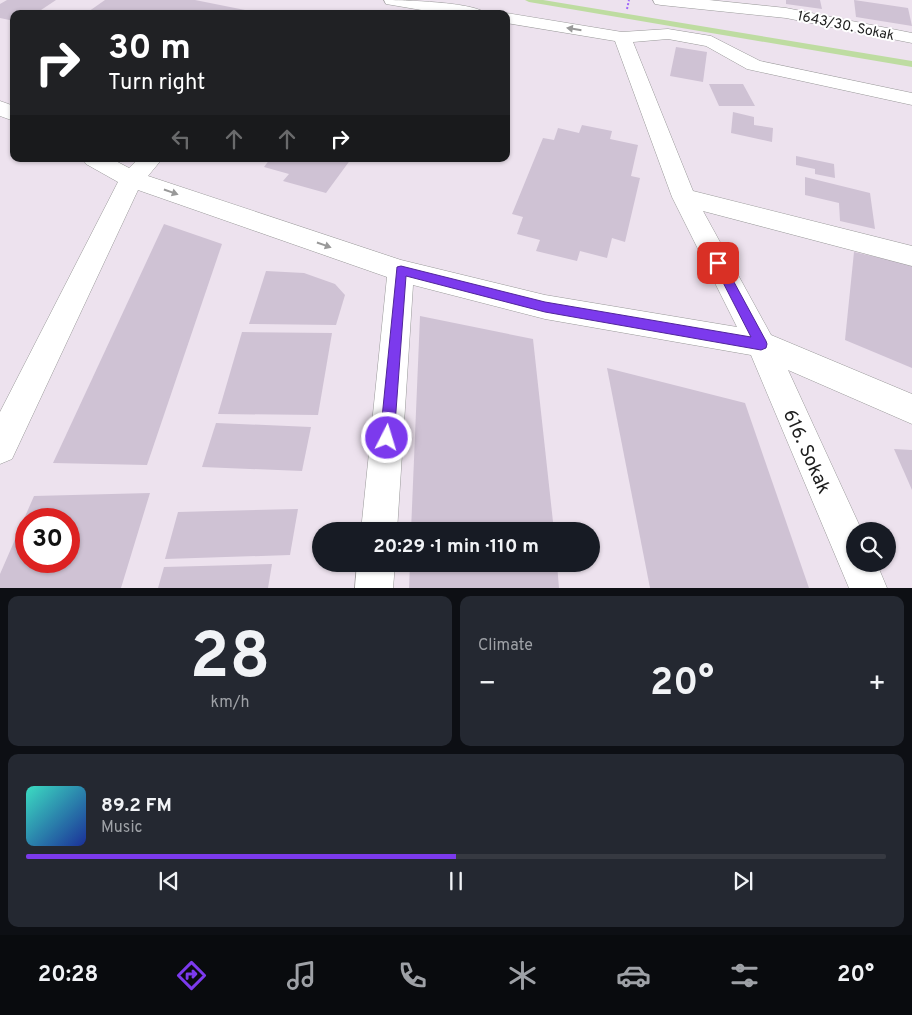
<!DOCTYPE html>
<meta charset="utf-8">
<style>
body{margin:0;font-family:Overpass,sans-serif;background:#242831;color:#f1f3f6;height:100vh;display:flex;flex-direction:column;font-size:19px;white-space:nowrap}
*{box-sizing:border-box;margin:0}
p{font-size:16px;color:#9ea1a6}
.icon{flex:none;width:28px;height:28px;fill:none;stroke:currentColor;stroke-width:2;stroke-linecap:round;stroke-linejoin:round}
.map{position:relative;height:588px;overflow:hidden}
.side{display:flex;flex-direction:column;gap:8px;padding:8px;background:#0d0f14;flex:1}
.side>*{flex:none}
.guide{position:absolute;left:10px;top:10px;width:500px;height:152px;border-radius:10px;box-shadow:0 1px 4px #0004;background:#202124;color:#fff;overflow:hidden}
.buttons{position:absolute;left:846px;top:522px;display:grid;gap:10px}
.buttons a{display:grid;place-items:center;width:50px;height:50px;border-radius:50%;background:#171b24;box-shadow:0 1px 4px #0004;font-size:25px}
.speed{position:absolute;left:15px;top:508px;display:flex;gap:10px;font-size:25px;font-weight:700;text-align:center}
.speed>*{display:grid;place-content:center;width:65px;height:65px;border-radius:50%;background:#171b24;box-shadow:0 1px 4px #0004;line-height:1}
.speed .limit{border:8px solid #d22;background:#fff;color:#111}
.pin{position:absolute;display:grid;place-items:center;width:42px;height:42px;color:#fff;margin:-21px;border-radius:10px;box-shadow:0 2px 8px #0006}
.me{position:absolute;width:55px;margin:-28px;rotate:5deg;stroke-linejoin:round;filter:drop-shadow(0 0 4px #0008)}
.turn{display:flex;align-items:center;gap:18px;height:105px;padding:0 15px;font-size:22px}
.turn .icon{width:65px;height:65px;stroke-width:2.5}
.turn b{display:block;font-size:35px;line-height:42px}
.lanes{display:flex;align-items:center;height:48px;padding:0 15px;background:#0003;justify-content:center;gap:25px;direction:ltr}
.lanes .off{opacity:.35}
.big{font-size:38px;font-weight:700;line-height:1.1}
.side .tile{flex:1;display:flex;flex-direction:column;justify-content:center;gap:8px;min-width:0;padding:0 18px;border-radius:10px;background:#242831}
.side .dial{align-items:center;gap:0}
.dial b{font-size:65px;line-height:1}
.song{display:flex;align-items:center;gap:15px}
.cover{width:60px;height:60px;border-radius:8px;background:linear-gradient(135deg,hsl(170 70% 55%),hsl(230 70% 35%))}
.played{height:5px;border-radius:2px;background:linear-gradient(90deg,#7c3aed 50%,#363941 50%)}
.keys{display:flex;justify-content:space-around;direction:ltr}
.heat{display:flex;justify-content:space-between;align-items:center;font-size:28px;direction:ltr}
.side .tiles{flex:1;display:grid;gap:8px;grid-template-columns:1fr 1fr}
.tile:last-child{grid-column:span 2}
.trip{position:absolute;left:312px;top:522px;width:288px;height:50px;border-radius:25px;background:#171b24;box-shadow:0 1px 4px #0004;font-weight:700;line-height:50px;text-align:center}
.dock{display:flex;height:80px;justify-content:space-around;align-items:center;background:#090b0e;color:#9ea1a6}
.dock .icon{width:35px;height:35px}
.dock .active{color:#7c3aed}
.dock b{font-size:22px;color:#f1f3f6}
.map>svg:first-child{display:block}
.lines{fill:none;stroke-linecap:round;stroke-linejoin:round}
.stream{fill:#bedca1;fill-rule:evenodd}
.building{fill:#cfc2d4;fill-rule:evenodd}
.minor-casing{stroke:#999;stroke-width:1}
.path{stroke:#a067f9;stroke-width:2;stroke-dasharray:2 2;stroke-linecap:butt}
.minor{fill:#fff;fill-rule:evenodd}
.oneway{fill:#999}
.route{fill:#7c3aed;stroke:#51269a}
.labels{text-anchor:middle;stroke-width:4;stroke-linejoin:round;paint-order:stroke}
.far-street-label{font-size:14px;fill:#1c1c1c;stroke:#fff}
.near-street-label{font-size:19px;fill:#1c1c1c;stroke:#fff}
</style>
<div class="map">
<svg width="912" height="588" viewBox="0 0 912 588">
<rect width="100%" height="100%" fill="#ede2ee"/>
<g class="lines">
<polygon class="stream" points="525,0 543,0 912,61 912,67 529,2"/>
</g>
<g class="building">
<polygon points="7,0 56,0 35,14 14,14 14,21 0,18 0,4"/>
<polygon points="105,0 195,0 245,10 240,14 85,14"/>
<polygon points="786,0 820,0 822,9 786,4"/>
<polygon points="854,0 908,8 912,26 856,17"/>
<polygon points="676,47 707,52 703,82 670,76"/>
<polygon points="709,84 743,84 755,106 719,106"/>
<polygon points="733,112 754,117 754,125 773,128 772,142 731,133"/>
<polygon points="582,125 612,131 610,139 638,145 631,176 640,178 625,242 612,238 607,258 580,251 577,261 536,251 540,240 517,234 523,217 512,214 543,138 554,140 558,128 579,133"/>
<polygon points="796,156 834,164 835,178 815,174 815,169 796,165"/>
<polygon points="270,159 351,159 326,193 283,181 289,174 264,167"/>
<polygon points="805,177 870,193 875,229 840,221 839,203 805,195"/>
<polygon points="164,224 222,244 147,465 53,463"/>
<polygon points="854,252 912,265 912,368 845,340"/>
<polygon points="266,271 304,273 335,284 345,295 336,325 249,324"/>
<polygon points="420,316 533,339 554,531 411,531"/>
<polygon points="242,332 332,333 318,415 218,414"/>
<polygon points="607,368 745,403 809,588 650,588"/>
<polygon points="216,423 311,427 302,471 202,467"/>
<polygon points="894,449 912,450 912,490"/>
<path d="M 150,493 L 121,588 L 0,588 L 0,574 L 34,496 ZM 26,519 L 69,519 L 69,561 L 26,561 Z"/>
<polygon points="298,509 290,555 165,559 178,512"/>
<polygon points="272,564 268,588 158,588 164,567"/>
<polygon points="410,564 557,564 559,588 409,588"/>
</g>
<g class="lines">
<defs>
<g id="minor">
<path d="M 384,0 C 400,0 478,2 486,14 L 445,14 L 392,5 L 386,4 Z"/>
<polygon points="653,0 709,0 786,8 912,33 912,43 786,18 661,5 655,4"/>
<polygon points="506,13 622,32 668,29 711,36 760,61 912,93 912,105 747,69 706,46 668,39 633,42 693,191 912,246 912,266 703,211 771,335 912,394 912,424 788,370 862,531 855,531 855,564 877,564 887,588 849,588 751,355 545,319 413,285 397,531 361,531 387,277 138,190 12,459 0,464 0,412 118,182 86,164 83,159 112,159 129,168 138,159 162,159 148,176 401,260 545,295 737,327 672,197 615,41 506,23 506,14 502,14"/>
<polygon points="0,101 14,106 14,121 0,116"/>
<polygon points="357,564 395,564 393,588 355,588"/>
</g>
</defs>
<use href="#minor" class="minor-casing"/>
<polyline class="path" points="627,9 629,0"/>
<use href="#minor" class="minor"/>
</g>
<defs><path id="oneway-solid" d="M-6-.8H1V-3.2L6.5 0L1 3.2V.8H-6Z" transform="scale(1.25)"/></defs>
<g class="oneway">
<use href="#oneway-solid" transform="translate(574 29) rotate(-171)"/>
<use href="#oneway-solid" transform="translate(171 192) rotate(19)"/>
<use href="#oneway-solid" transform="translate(324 245) rotate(19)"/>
</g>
<polygon class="route" points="718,258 722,260 766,341 767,344 766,348 761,350 545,312 406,276 394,438 392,443 387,445 382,443 380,438 397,267 401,266 545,302 751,337 713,263"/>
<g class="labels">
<g class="far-street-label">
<text transform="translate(846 25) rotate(12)" y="5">1643/30. Sokak</text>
</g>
<g class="near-street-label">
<text transform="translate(808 451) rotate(66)" y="7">616. Sokak</text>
</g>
</g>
</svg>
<div class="buttons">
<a><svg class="icon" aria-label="search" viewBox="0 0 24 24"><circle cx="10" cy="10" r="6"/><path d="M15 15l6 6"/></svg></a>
</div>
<div class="speed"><div class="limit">30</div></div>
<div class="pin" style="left:718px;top:263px;background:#d93025"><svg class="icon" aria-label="arrive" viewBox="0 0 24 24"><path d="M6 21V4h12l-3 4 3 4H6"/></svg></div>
<svg class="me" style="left:387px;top:438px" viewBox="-20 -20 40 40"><circle r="17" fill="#7c3aed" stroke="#fff" stroke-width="3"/><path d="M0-11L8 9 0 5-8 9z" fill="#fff"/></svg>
<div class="trip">20:29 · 1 min · 110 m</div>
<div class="guide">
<div class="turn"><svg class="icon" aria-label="right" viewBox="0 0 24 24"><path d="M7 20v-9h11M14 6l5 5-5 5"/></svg><div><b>30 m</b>Turn right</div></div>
<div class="lanes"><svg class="icon off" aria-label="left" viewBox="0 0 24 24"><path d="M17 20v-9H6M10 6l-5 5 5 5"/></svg><svg class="icon off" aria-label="ahead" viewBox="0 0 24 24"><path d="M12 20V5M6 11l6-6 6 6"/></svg><svg class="icon off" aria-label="ahead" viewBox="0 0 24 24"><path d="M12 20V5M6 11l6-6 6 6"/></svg><svg class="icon" aria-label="right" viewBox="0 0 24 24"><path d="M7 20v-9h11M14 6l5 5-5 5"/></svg></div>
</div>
</div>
<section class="side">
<div class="tiles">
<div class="tile dial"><b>28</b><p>km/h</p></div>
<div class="tile"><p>Climate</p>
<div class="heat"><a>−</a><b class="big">20°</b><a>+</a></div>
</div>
<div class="tile">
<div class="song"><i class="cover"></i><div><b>89.2 FM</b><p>Music</p></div></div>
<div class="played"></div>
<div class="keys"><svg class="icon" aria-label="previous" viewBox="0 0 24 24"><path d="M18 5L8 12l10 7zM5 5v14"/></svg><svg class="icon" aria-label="pause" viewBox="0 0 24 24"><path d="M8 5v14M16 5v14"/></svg><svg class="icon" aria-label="next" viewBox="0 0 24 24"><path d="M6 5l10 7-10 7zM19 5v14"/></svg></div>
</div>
</div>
</section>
<nav class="dock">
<b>20:28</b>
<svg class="icon active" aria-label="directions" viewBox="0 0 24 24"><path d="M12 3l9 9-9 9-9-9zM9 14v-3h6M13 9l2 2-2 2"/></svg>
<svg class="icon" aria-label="music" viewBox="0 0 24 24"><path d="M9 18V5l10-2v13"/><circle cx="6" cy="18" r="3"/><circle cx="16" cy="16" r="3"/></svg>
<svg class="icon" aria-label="phone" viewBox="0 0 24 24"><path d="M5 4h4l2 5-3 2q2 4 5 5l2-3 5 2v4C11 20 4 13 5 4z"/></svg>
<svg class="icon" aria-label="climate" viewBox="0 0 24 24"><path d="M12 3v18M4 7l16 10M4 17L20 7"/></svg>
<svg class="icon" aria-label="car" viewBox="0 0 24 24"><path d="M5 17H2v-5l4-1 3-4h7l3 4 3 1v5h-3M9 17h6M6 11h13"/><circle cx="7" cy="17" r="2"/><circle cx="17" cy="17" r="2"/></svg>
<svg class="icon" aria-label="filters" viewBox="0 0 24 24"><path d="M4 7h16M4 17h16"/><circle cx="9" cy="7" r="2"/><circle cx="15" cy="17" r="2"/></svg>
<b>20°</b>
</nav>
